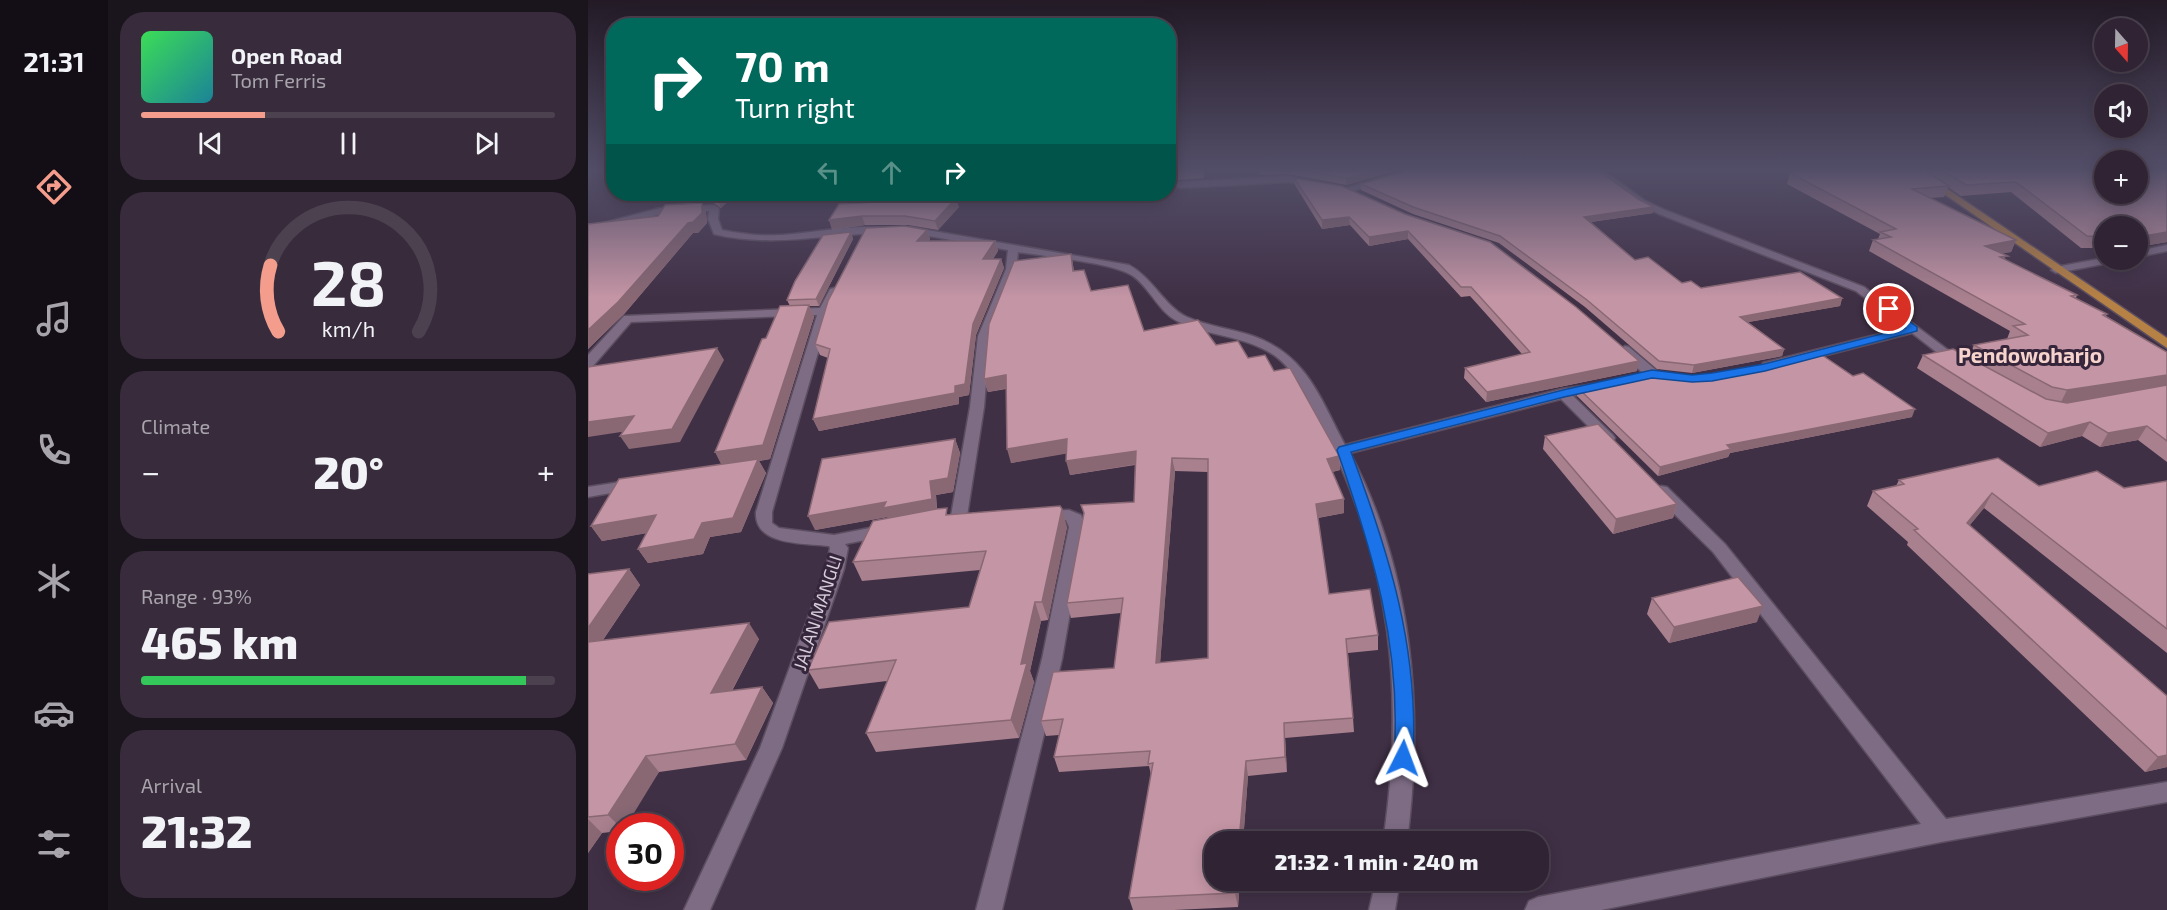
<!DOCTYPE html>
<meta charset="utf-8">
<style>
body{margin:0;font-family:"Exo 2",sans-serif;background:#382c3c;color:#f1f3f6;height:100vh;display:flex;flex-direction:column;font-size:22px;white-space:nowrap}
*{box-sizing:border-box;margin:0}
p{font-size:20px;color:#a8a4ac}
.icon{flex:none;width:33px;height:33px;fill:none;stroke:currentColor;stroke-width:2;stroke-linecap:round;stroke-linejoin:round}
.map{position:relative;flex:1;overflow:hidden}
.details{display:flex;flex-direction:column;gap:12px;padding:12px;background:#1a141d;width:480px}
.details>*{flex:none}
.hud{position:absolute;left:18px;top:18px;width:570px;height:183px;border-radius:24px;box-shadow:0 3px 15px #0003,0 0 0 2px #4b414f;background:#00695c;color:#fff;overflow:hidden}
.needle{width:39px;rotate:160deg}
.fabs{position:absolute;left:1506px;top:18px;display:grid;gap:12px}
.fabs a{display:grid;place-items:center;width:54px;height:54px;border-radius:50%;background:#302434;box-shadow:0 3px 15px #0003,0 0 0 2px #4b414f;font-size:30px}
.speed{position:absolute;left:18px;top:813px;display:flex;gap:12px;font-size:30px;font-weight:700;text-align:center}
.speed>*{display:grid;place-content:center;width:78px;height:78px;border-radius:50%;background:#302434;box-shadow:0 3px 15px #0003,0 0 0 2px #4b414f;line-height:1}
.speed .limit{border:9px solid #d22;background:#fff;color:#111}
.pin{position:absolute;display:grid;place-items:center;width:51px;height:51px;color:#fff;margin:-26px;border:3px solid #fff;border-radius:50%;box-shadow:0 2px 6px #0007}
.me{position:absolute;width:66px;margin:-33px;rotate:3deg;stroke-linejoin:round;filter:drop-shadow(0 0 4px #0008)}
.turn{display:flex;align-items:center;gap:21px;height:126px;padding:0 30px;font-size:27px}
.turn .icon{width:78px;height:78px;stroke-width:2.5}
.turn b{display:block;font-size:42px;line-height:51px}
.lanes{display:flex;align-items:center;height:57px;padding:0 30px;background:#0003;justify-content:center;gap:30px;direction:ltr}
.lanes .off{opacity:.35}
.big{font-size:45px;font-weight:800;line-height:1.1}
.details .widget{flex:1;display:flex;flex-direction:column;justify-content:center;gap:9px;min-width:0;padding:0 21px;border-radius:24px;background:#382c3c}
.details .dial{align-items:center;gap:0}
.dial svg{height:156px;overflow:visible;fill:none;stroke:#4b414f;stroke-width:7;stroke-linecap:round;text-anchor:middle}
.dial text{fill:#f1f3f6;stroke:none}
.song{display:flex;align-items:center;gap:18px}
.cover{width:72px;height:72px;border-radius:9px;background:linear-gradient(135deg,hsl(130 70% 55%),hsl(190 70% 35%))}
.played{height:6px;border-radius:3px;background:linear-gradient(90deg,#f49d8c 30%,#4b414f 30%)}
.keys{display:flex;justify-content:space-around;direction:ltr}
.heat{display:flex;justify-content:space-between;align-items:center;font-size:33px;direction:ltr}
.charge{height:9px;border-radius:4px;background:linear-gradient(90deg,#34c759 93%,#4b414f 0)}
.trip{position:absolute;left:616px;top:831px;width:345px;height:60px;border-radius:24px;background:#302434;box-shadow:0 3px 15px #0003,0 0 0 2px #4b414f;font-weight:800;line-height:60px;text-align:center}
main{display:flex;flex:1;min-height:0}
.menu{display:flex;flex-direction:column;width:108px;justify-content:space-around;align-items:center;background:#130e15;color:#a8a4ac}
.menu .icon{width:42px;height:42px}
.menu .selected{color:#f49d8c}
.menu b{font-size:27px;color:#f1f3f6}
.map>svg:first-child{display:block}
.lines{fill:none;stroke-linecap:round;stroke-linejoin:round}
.street-casing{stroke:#5c4e60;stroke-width:3}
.primary-casing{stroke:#5c4e60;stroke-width:3}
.street{fill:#7e6c85;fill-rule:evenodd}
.primary{fill:#b68144;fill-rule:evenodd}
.wall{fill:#a9808e;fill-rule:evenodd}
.shaded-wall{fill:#896874}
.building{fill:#c495a5;stroke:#896874;stroke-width:1.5;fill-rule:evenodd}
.route{fill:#1a73e8;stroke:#114b97;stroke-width:1.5}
.labels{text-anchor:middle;stroke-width:6;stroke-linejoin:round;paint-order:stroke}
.street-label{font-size:18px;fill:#d7cddb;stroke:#36263c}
.quarter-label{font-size:21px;font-weight:bold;fill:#f6d3cc;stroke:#36263c}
</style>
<main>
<nav class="menu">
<b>21:31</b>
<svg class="icon selected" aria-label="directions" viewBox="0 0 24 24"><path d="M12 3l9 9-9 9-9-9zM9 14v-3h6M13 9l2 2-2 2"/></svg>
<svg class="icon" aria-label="music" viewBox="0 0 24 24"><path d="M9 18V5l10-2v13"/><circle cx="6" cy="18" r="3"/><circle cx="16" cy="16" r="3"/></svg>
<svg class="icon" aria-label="phone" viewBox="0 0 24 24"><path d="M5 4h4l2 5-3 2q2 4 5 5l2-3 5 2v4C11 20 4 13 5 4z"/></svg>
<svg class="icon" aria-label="climate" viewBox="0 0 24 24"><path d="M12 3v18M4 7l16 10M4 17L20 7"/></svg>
<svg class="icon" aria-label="car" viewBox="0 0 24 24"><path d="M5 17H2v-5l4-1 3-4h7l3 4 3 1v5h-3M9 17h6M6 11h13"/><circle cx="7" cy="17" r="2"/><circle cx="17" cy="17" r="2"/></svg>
<svg class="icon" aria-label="filters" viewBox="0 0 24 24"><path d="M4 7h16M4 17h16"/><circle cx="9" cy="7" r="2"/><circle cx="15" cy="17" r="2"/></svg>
</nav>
<section class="details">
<div class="widget">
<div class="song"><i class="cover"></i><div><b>Open Road</b><p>Tom Ferris</p></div></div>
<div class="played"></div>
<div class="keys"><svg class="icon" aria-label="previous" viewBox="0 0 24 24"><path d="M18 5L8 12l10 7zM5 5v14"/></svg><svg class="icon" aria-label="pause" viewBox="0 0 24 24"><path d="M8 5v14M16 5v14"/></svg><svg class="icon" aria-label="next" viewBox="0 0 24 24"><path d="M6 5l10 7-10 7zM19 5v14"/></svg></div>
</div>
<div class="widget dial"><svg viewBox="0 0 100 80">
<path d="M14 69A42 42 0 1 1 86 69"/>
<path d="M14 69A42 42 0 0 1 10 35" stroke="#f49d8c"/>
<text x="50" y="56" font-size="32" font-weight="700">28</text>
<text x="50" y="72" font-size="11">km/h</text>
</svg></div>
<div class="widget"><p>Climate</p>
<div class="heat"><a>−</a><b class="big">20°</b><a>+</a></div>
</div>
<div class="widget"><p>Range · 93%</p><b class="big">465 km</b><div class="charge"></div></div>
<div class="widget"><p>Arrival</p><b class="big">21:32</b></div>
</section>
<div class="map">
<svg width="1579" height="910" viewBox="0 0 1579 910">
<rect width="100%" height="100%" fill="#403046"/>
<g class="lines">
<defs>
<g id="street">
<polygon points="816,171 830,171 758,193 753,190"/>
<polygon points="1006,171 1016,171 1056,200 1077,210 1276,287 1376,362 1375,365 1365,365 1324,333 1180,370 1175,369 1173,366 1175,363 1316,328 1268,291 1071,214 1050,204"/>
<polygon points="700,176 731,183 727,186 700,182 591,188 586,185 591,182"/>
<path d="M 126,205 L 131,208 L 130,219 L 134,230 C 153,234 171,236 190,235 C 210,235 288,221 300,230 L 295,233 C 238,234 183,248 126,234 L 120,219 L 121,211 L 72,214 L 0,233 L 0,227 L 72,208 Z"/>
<path d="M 322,227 L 541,265 C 565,278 577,307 599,317 C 619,326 644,329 665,336 C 719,355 732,398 757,445 L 974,389 L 1014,383 L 1016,386 L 1014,389 L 985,396 L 1025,435 L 1027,438 L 1025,441 L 1015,441 L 973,399 L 762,453 C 825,572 836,710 819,842 L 795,842 C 817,695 804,565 736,431 C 723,407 712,377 691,359 C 662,335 619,337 589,321 C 570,311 562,288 545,276 C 527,263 455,256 430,252 L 428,269 L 402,336 L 396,407 L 379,516 L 391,519 L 393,523 L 391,527 L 368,526 L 363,516 L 382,407 L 390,336 L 418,269 L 420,250 L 318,232 L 317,230 Z"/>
<polygon points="1579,245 1579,251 1550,257 1550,251"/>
<polygon points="1516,258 1526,260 1521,263 1468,273 1463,270 1468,267"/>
<path d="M 246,288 L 252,291 L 242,311 L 184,512 L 184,523 L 191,528 L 246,535 L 297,525 L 303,527 L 305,531 L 303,535 L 257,544 L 260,548 L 256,569 L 194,748 L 122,910 L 96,910 L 172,748 L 238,569 L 242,548 L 241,546 C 216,543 166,546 168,512 L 229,315 L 43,322 L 5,366 L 0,367 L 0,355 L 36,316 L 232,308 L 242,289 Z"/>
<polygon points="1037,346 1041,347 1069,371 1071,374 1069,377 1059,377 1033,353 1031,350"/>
<polygon points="45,480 53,485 51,488 0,497 0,487"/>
<polygon points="1073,486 1079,487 1137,544 1358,819 1579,782 1579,802 1353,842 1013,910 937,910 941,901 950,897 1333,824 1125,552 1067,495 1065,491"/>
<polygon points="481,510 493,515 497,527 474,659 414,910 388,910 454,659 481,527 478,520 456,521 448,516 456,511"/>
<polygon points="788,880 812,880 807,910 781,910"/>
</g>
<polygon id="primary" points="1323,171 1333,171 1579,338 1579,348"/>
</defs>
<use href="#street" class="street-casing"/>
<use href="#primary" class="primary-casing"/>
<use href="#street" class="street"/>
<use href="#primary" class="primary"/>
</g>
<g class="wall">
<polygon points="587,171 615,171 616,178 590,180"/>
<polygon points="671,171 807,171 758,185 700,174 673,175"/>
<polygon points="1205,171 1516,171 1516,194 1579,171 1579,242 1550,247 1516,226 1516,248 1493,248 1423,192 1373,196 1360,187 1356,197 1342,198 1428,240 1423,252 1414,253 1418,260 1489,295 1488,298 1519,314 1518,316 1579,352 1579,462 1550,440 1512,447 1494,436 1452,447 1329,368 1335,355 1380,358 1386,345 1419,339 1422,331 1281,251 1285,240 1290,239 1292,234 1199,184 1202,173 1208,173"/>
<polygon points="706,178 754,186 1049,371 898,402 876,378 877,368 934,354 882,296 873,297 820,239 781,246 762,225 734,229 707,185"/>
<polygon points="773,184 1065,213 1003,222 1047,260 1094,283 1113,288 1254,298 1252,306 1160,322 1196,349 1194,356 1104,373 1069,369 997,307 911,243 825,214 773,190"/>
<polygon points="96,194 147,194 133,208 126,203 114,203 118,213 119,223 110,233 105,233 37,313 0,349 0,224 70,216 101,204"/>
<polygon points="251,204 371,207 350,230 320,225 277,225 244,230"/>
<polygon points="339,230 342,239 341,241 407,241 410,251 405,259 413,259 416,268 388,335 381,395 371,397 371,404 231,431 225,419 240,358 232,355 227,344"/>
<polygon points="263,232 265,239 231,306 221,306 226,317 182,459 171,461 178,473 153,532 122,537 115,554 60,563 50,549 58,533 14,541 3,526 133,464 178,338 202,306 199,300"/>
<path d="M 483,254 L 486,271 L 503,291 L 556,331 L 628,345 L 660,358 L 686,371 L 751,456 L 752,470 L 744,472 L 756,513 L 730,518 L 741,594 L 790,635 L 790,650 L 760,653 L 765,718 L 766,732 L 697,738 L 699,772 L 660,776 L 655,842 L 627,842 L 652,880 L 650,907 L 586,910 L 545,910 L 541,898 L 563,775 L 561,766 L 471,772 L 466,757 L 471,735 L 458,736 L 453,721 L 526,668 L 533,613 L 483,618 L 479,603 L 546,502 L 547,465 L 482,475 L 478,453 L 423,463 L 418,389 L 400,392 L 396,379 ZM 587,471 L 620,472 L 620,658 L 572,663 Z"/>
<polygon points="990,388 1324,417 1142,453 1140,457 1070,476 989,396"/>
<polygon points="957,436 1089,504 1085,518 1025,534 955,449"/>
<polygon points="367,439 372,453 365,492 348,495 349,509 361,515 479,527 460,620 453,621 442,671 446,682 431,738 288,752 278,733 299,681 231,689 220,670 381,607 392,570 274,581 265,562 300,518 299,517 227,530"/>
<polygon points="1311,480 1536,488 1579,481 1579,653 1396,508 1381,526 1579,767 1557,772 1319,545 1320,542 1279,506 1285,491 1308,486"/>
<polygon points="41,569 52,585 15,640 171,639 144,691 174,687 185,703 158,760 71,772 32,826 32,831 14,833 0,853 0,574"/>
<polygon points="1064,598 1169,622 1081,643 1059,614"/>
</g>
<g class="shaded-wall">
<polygon points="785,171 807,171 758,185 758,178"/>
<polygon points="127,194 147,194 133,208"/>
<polygon points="368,198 371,207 350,230 347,221"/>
<polygon points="114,203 118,213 119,223 110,233 105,233 37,313 0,349 0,330"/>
<polygon points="1066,207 1065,213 995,223 996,217"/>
<polygon points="274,216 277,225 244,230 241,220"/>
<polygon points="761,217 762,225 734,229 734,220"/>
<polygon points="339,230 342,239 332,251 329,241"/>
<polygon points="820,231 820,239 781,246 781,237"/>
<polygon points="263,232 265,239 231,306 228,299"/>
<polygon points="1579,232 1579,242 1550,247 1550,237"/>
<polygon points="1428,240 1423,252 1392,257 1397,246"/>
<polygon points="407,241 410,251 398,268 395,259"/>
<polygon points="413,259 416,268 388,335 381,395 371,397 371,404 231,431 225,419 367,386 385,324"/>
<polygon points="1254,298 1252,306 1150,324 1152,317"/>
<polygon points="221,305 226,317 182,459 171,461 178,473 153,532 122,537 115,554 60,563 50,549 134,466 127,452"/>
<polygon points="129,348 136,360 92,442 41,449 32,436"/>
<polygon points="1196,349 1194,356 1104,373 1106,365"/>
<polygon points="1051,361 1049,371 898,402 899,392"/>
<polygon points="418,375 421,388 400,392 396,379"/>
<polygon points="1579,375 1579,386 1472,404 1479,390"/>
<polygon points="1327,409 1324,417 1142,453 1140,457 1070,476 1072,467 1139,445"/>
<polygon points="46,416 53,429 0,437 0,422"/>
<polygon points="1502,422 1494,436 1452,447 1460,433"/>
<polygon points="1559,426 1550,440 1512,447 1520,433"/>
<polygon points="367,439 372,453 365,492 348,495 349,513 301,522 299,517 227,530 220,516 298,502 342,481"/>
<polygon points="479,439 482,453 423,463 419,449"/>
<polygon points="548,451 550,464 482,475 478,461"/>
<polygon points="751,456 752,470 740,473 739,459"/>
<polygon points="584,458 587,471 571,678 568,663"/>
<polygon points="1404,493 1396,508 1371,538 1379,523"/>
<polygon points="756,499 756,513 729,518 728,504"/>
<polygon points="1089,504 1085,518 1025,534 1028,519"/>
<polygon points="474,509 479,527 460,620 454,602"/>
<polygon points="68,515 77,530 14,541 3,526"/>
<polygon points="41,569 52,585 2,659 0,656 0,628"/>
<polygon points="447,602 453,621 442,671 446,682 431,738 423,720 433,664"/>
<polygon points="1175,606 1169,622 1081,643 1086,627"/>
<polygon points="161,623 171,639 134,709 123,693"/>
<polygon points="174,687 185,703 158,760 147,744"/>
<polygon points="696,723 697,738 699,772 697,757"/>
<polygon points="1579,755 1579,767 1557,772 1570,757"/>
<polygon points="58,756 71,772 38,826 32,827 20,815"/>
<polygon points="658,761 660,776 655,842 651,842"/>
<polygon points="0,819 14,833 0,853"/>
<polygon points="648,880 652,880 650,907 647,893"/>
</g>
<g class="building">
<polygon points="588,171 615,171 616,173 589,174"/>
<polygon points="718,171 785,171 758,178"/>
<polygon points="817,171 1011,171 1050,199 1066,207 996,217 1047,260 1060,257 1094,283 1103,281 1113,288 1212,272 1254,298 1152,317 1196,349 1106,365 1071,361 999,300 912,236 825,207 773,184"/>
<polygon points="1219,171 1338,171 1361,186 1324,189 1428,240 1397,246 1420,256 1412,257 1489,295 1483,296 1519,314 1515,315 1579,352 1579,375 1479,390 1464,387 1386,345 1440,335 1425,326 1437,324 1285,240 1303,237 1292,232 1308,229 1202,173"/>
<polygon points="1356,171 1516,171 1516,194 1550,194 1550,171 1579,171 1579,232 1550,237 1550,226 1516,226 1516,237 1499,236 1428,182 1378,185"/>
<polygon points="706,178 754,186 817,214 902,242 988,307 1051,361 899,392 877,368 942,352 883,287 873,287 820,231 781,237 761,217 734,220"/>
<polygon points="368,198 347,221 317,216 274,216 241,220 251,204"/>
<polygon points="114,203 114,213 105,222 100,223 30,302 0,330 0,224 70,216 77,205"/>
<polygon points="317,226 339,230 329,241 407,241 395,259 413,259 385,324 377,384 367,386 367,393 225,419 242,349 227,344 240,301 278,228"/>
<polygon points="263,232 228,299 199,300 207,281 235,235"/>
<path d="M 483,254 L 485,271 L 496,270 L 503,291 L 540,285 L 556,331 L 610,320 L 628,345 L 650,341 L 660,358 L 677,355 L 686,371 L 702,368 L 751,456 L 739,459 L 756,499 L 728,504 L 741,594 L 782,589 L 790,635 L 758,639 L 765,718 L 696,723 L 697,757 L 658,761 L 651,842 L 627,842 L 627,880 L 648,880 L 647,893 L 541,898 L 565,763 L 560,764 L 562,751 L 466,757 L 475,719 L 453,721 L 465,672 L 526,668 L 535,598 L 479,603 L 496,513 L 493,505 L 546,502 L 548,451 L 478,461 L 479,439 L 419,449 L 418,375 L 396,379 L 401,324 L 426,261 ZM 584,458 L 620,459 L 620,658 L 568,663 Z"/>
<polygon points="221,305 175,445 127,452 174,339 178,338 192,306"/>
<polygon points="129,348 84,429 32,436 46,416 0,422 0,367"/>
<polygon points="1365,349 1458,399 1479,403 1579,385 1579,441 1559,426 1520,433 1502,422 1460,433 1335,355"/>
<polygon points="1234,355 1265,376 1275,373 1327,409 1139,445 1143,449 1072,467 990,388 1066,372 1106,377 1126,375"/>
<polygon points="1010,424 1089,504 1028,519 957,436"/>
<polygon points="367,439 360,478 342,481 344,499 295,508 298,502 220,516 234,459"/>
<polygon points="1410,458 1451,486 1509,471 1536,488 1579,481 1579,629 1404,493 1379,523 1579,696 1579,755 1570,757 1326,530 1330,529 1285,491 1316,484 1311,480"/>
<polygon points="170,459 145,518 114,523 106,539 50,549 68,515 3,526 31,479"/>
<polygon points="472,506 474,509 454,602 447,602 433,664 439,663 423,720 278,733 308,660 220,670 241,622 381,607 398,551 265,562 285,521 348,509 359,508 358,515"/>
<polygon points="41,569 0,628 0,574"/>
<polygon points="1150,577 1175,606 1086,627 1064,598"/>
<polygon points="161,623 123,693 174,687 147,744 58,756 20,815 0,817 0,642"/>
</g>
<linearGradient id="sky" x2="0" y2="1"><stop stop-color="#231a26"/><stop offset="0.57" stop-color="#534e68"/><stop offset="1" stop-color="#534e68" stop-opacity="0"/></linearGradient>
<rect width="1579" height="298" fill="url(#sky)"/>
<path class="route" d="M 1301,306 L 1329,327 L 1329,331 L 1177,371 L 1124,381 L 1104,382 L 1064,378 L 976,397 L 763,452 C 801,553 831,648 825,758 L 822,764 L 815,766 L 808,764 L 806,758 C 814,647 785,553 749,450 L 751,447 L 975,390 L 1064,370 L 1104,375 L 1124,373 L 1176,364 L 1317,328 L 1298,312 L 1296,309 Z"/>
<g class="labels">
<g class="street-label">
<text transform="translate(230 613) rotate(-72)" y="6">JALAN MANGLI</text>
</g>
<g class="quarter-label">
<text x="1442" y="363">Pendowoharjo</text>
</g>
</g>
</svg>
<div class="fabs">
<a><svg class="needle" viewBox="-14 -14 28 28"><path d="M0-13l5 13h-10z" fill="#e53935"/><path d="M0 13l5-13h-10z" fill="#a8a4ac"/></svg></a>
<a><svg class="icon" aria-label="sound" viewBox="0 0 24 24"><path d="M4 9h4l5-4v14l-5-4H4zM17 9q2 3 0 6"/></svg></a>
<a>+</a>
<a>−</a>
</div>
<div class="speed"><div class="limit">30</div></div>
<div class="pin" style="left:1301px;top:309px;background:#d93025"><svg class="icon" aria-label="arrive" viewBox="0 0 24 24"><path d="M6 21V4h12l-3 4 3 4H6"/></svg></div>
<svg class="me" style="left:815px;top:758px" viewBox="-20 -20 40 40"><path d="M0-17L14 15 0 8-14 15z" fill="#1a73e8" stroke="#fff" stroke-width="4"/></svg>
<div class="trip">21:32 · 1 min · 240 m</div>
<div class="hud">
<div class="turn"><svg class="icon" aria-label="right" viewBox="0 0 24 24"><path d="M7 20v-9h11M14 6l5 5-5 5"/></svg><div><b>70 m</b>Turn right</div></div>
<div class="lanes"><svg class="icon off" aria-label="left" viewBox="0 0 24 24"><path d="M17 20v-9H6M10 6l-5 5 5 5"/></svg><svg class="icon off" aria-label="ahead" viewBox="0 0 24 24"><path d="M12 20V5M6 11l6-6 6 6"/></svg><svg class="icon" aria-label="right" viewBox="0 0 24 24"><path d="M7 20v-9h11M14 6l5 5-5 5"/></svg></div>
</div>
</div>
</main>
